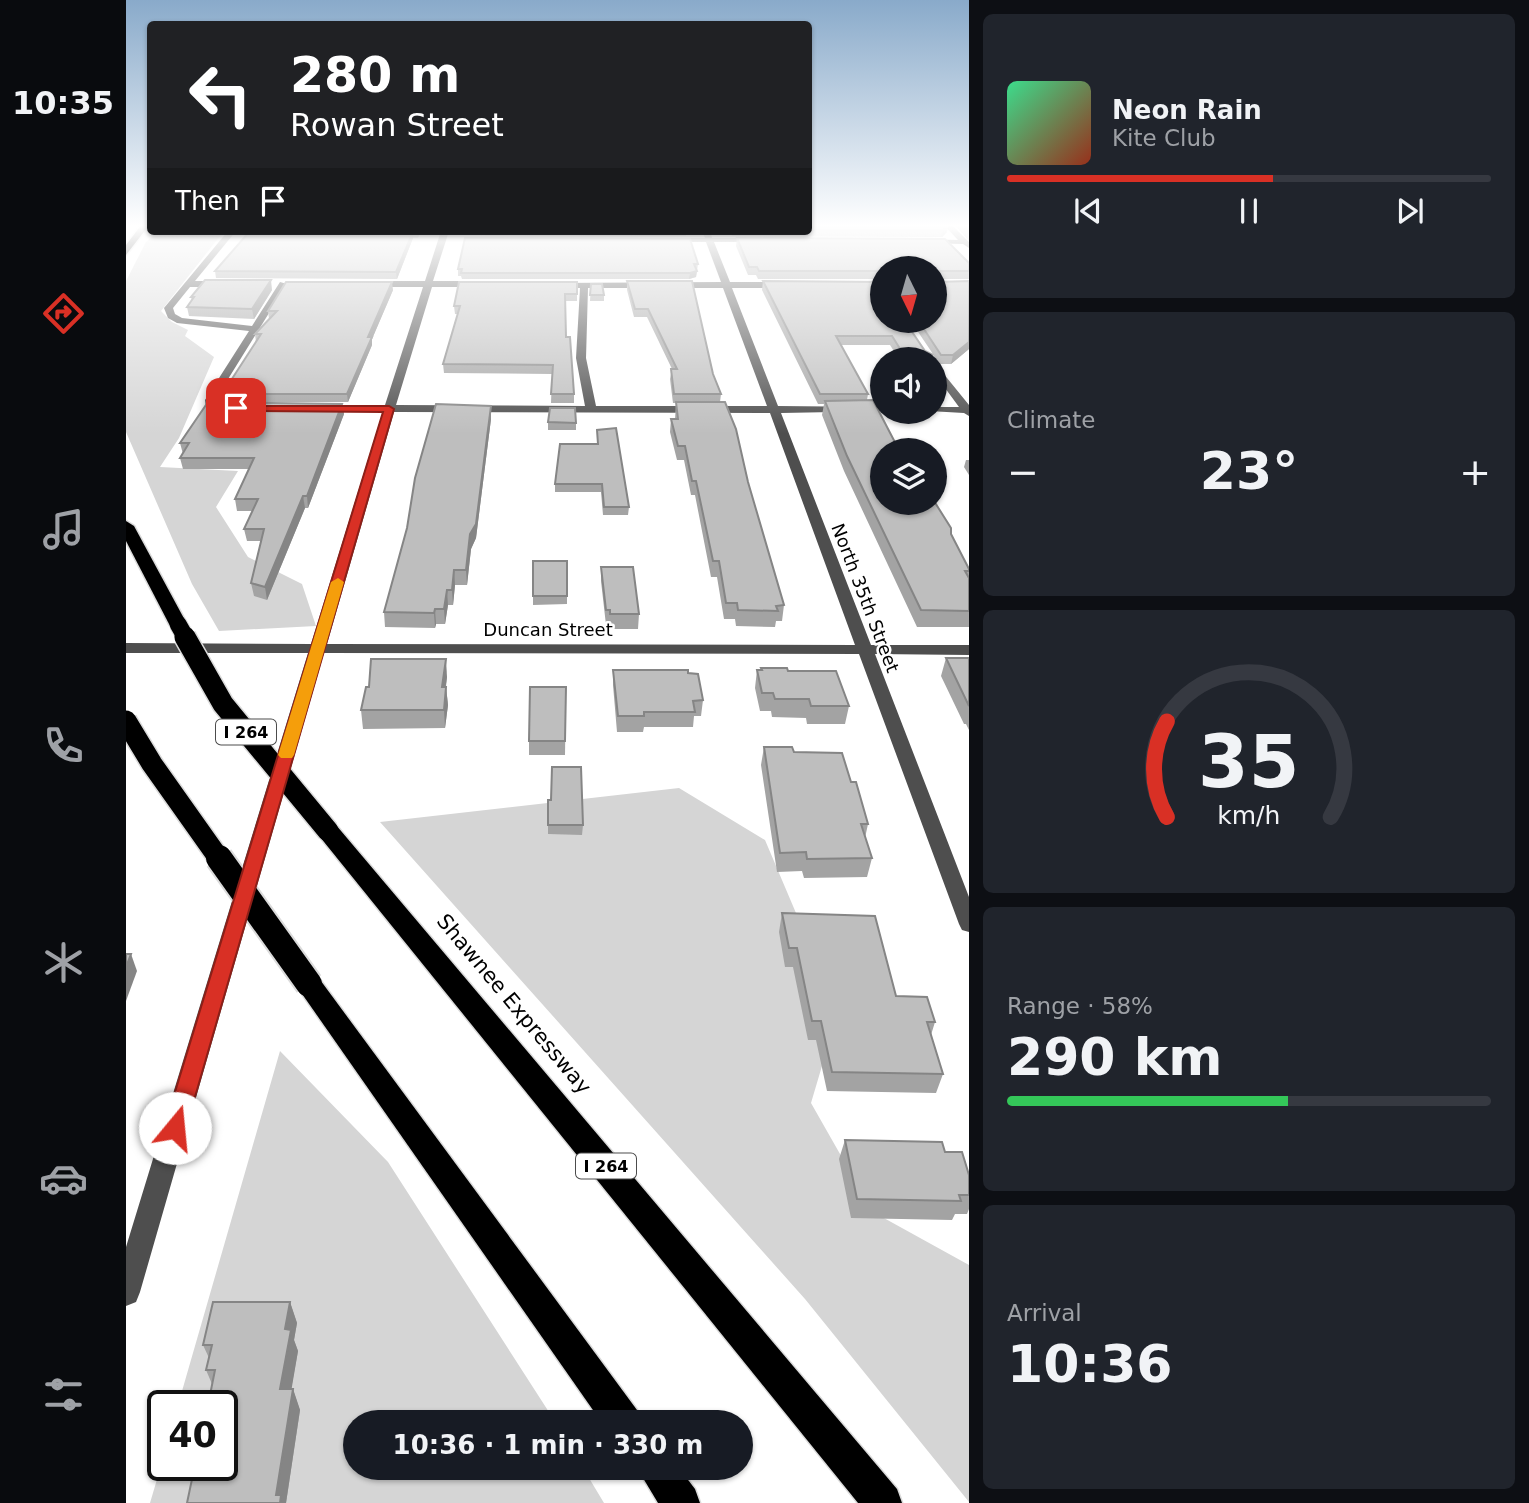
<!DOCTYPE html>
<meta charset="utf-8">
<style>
body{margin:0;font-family:"DejaVu Sans",sans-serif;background:#20242c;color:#f1f3f6;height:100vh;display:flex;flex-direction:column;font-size:26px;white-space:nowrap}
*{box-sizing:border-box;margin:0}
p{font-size:23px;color:#9ea1a6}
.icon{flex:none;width:38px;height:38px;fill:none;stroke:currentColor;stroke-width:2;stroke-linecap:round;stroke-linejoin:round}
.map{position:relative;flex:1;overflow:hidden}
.drawer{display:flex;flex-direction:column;gap:14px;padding:14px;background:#0d0f14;width:560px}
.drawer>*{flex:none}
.guide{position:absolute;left:21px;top:21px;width:665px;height:214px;border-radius:7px;box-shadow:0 2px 5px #0004;background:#202124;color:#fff;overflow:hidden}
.needle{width:46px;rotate:175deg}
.tools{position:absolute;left:744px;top:256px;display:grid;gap:14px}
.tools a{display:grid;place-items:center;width:77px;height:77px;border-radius:50%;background:#171b24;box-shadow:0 2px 5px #0004;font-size:35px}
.speed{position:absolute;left:21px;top:1390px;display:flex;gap:14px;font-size:35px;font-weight:700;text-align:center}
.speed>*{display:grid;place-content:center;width:91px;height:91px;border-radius:50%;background:#171b24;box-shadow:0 2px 5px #0004;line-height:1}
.speed .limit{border:4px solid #111;border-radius:10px;background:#fff;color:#111}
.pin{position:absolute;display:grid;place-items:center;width:60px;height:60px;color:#fff;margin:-30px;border-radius:14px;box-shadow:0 4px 10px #0006}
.me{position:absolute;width:77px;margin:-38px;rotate:17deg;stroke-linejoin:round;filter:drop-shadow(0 0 5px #0008)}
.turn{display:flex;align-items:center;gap:24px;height:147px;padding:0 28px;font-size:32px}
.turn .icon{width:91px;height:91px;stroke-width:2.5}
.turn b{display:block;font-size:49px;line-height:60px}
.then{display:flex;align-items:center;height:66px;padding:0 28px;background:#0003;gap:14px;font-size:26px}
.big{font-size:52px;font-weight:800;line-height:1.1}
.drawer .tile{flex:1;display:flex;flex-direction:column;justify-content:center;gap:10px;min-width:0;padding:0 24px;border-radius:10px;background:#20242c}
.drawer .dial{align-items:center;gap:0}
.dial svg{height:182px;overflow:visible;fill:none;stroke:#363941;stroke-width:7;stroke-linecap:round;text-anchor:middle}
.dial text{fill:#f1f3f6;stroke:none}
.song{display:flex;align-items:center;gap:21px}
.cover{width:84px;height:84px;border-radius:10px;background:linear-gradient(135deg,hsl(150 70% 55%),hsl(10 70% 35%))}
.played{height:7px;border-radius:4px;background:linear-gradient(90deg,#d93025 55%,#363941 55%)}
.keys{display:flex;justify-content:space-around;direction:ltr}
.heat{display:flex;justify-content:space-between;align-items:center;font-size:38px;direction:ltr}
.charge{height:10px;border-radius:5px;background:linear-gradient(90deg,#34c759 58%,#363941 0)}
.trip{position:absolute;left:217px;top:1410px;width:410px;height:70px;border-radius:35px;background:#171b24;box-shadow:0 2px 5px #0004;font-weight:800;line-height:70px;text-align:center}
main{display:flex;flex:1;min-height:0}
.dock{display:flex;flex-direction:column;width:126px;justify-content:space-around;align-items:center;background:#090b0e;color:#9ea1a6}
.dock .icon{width:49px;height:49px}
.dock .on{color:#d93025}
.dock b{font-size:32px;color:#f1f3f6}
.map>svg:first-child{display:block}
.green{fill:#d5d5d5}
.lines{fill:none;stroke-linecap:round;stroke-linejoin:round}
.highway-casing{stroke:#dbdbdb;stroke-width:3}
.minor{fill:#4e4e4e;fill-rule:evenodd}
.highway{fill:#000;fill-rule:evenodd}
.highway-bridge-far2-casing{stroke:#dbdbdb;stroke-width:19;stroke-linecap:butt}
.highway-bridge-far1-casing{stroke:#dbdbdb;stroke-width:24;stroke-linecap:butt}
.highway-bridge-casing{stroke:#dbdbdb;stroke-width:30;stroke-linecap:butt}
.highway-bridge-far2{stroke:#000;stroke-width:17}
.highway-bridge-far1{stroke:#000;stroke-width:21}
.highway-bridge{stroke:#000;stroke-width:26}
.wall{fill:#a3a3a3}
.shaded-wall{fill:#858585}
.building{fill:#bebebe;stroke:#858585;stroke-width:2}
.route{fill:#d93025;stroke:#8d1f18;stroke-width:2}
.slow{fill:#f59e0b}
.labels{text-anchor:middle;stroke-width:5;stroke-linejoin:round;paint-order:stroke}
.shield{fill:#fff;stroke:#4c4c4c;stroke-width:2}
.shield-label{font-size:16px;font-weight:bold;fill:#000}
.street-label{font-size:18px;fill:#000;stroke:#fff}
.near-street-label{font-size:21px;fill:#000;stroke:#fff}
</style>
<main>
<nav class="dock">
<b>10:35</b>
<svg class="icon on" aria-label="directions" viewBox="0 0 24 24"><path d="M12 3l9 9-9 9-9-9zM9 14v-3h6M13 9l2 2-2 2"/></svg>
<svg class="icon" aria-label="music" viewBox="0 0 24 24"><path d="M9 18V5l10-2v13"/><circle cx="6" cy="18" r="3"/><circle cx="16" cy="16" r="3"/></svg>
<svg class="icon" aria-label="phone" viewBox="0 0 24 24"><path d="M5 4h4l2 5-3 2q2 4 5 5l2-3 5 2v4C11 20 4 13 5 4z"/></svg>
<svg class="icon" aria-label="climate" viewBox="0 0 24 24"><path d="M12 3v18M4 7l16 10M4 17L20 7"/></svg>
<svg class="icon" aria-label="car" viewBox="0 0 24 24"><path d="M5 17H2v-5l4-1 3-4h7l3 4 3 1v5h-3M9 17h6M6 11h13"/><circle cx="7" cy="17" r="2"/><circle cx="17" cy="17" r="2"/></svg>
<svg class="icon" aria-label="filters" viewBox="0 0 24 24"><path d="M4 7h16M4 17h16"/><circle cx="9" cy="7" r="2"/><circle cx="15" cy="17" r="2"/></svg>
</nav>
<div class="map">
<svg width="843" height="1503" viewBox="0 0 843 1503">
<rect width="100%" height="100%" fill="#fff"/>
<g class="green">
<polygon points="32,231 98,231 35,311 46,322 62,330 59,336 88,357 53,438 34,467 112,471 90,507 122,557 176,584 190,626 93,631 66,584 0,432 0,281 20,242"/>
<polygon points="553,788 639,840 712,1012 685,1103 747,1212 843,1265 843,1502 679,1299 254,822"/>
<polygon points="154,1051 262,1162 430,1423 229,1423 229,1468 457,1468 478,1503 24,1503 37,1459 37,1465 96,1465 96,1405 52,1405"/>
</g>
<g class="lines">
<defs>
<g id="highway">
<polygon points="16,224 24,224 0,255 0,245"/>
<polygon points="0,521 8,526 61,624 58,628 46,628 43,624 0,541"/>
<polygon points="202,823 210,825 771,1489 776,1503 732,1503 194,837 191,831 194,825"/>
<polygon points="183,974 192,977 511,1410 516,1423 476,1423 174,991 170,984 174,977"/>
<polygon points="511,1468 553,1468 569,1489 574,1503 532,1503"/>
</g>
</defs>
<use href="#highway" class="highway-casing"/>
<g class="minor">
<polygon points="817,224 825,224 843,242 843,248 837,244 797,243 800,239 832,240"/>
<path d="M 102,231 L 110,231 L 69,281 L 100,281 L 104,284 L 100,287 L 64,287 L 47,308 L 49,314 L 56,318 L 126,326 L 154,282 L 161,284 L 89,400 L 90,405 L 102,405 L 107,408 C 101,413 86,413 80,408 L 79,400 L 123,331 L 51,323 L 42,318 L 38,308 Z"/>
<path d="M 315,231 L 323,231 L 307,281 L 355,281 L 359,284 L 355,287 L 306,287 L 270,405 L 459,406 L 450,358 L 454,288 L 429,288 L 426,283 L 595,282 L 580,242 L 541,242 L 538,238 L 579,238 L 576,231 L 584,231 L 586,238 L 635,238 L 632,242 L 588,242 L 604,282 L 660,282 L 664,285 L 660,288 L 606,288 L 652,406 L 756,407 L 756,411 L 761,411 L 655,413 L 745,645 L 843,645 L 843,655 L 749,654 L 843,897 L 843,932 L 836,930 L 833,924 L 733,654 L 198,653 L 14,1292 L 10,1302 L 0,1306 L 0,1247 L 182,653 L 0,653 L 0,643 L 185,644 L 257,411 L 193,411 L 188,408 L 193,405 L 259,405 L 297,287 L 243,287 L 239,284 L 243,281 L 299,281 ZM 462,288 L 597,288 L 641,406 L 470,406 L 460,358 ZM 268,412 L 644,413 L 729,645 L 201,644 Z"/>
<polygon points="808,362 843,405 843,416 838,413 803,411 808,411 808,407 833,407 808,373"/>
</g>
<use href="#highway" class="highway"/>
<defs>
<polyline id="highway-bridge-far2" points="52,624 60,638"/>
<g id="highway-bridge-far1">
<polyline points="59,637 97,704 202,831"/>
<polyline points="0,721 26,764 94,860"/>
</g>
<polyline id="highway-bridge" points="93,858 183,984"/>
</defs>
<use href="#highway-bridge-far2" class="highway-bridge-far2-casing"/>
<use href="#highway-bridge-far1" class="highway-bridge-far1-casing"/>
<use href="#highway-bridge" class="highway-bridge-casing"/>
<use href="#highway-bridge-far2" class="highway-bridge-far2"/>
<use href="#highway-bridge-far1" class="highway-bridge-far1"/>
<use href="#highway-bridge" class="highway-bridge"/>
</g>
<g class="wall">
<polygon points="682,224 822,225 821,232 816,237 606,236 604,231 682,231"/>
<polygon points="828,224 843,224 843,241"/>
<polygon points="124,231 295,231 292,238 287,238 271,279 90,278 89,271"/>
<polygon points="340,231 560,231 560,236 341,235"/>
<polygon points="611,238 843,263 843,279 809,279 843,349 825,364 813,364 807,355 807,359 773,359 764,345 715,345 742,394 741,400 756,450 825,534 843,569 843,627 791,627 718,471 696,415 698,404 692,404 636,290 637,281 756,320 799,351 807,354 784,320 808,320 756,268 756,279 632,279 630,275 622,275 610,246"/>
<polygon points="572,264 570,277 563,279 336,279 335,276 332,276 332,269"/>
<polygon points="501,281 587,374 595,394 594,402 622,482 658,605 656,621 650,621 649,627 610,626 609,619 598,619 591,577 585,577 569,495 565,495 558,460 551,460 544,432 545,419 549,419 550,403 547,403 544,379 546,369 521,317 508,317 501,290"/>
<polygon points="451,282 451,301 439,301 440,337 448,394 448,403 425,403 426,374 318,373 317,364 332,314 329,314 328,306"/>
<polygon points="465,284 478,295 478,301 464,301"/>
<polygon points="146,290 128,319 63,316 61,307 66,301 65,297"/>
<polygon points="267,290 246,339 246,345 222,402 106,402 216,404 218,414 182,508 179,508 141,600 128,596 125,583 135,541 121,541 118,529 127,511 111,511 109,499 123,469 57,469 54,458 57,454 54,443 93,402 92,394 102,385 130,342 129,334 143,319 142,311"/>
<polygon points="365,406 365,419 350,538 345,549 341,585 329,585 327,605 322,605 319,624 310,624 309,628 259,627 258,612"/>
<polygon points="422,422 450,423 450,430 422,430"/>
<polygon points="471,430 503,507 502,515 477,515 475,492 429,492 429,484 472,444"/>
<polygon points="840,460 843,460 843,475 838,467"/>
<polygon points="407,561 441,561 441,604 407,605"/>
<polygon points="475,567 513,614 512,629 484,629 483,625 480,625 475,581"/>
<polygon points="820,658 843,658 843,730 840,724 838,724 815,676"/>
<polygon points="635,668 662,671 723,706 719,724 681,724 680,718 646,717 645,711 634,711 629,688 631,670 635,670"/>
<polygon points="487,670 562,673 577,700 575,716 568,716 567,727 518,727 517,732 491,732 487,685"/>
<polygon points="321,677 320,687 322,705 319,728 237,729 235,710"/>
<polygon points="440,687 439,755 403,755 403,741"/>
<polygon points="638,747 668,752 725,782 742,824 739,838 746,858 741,877 678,878 676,871 651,872 635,765"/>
<polygon points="422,825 457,825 456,835 422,834"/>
<polygon points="656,913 770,996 809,1022 805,1035 817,1074 810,1093 701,1091 690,1040 682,1040 667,967 659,967 653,932"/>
<polygon points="719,1140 819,1152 843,1175 843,1209 841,1214 829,1214 826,1220 725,1218 713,1159"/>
<polygon points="164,1302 171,1323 168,1340 172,1351 165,1389 167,1389 174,1410 160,1503 61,1503 86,1384 80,1370 83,1358 77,1345"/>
</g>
<g class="shaded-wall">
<polygon points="822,225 821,232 816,237 817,230"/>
<polygon points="287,232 287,238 271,279 270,272"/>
<polygon points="571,271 570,277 563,279 564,273"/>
<polygon points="145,280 146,290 128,319 126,309"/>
<polygon points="266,282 267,290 246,339 246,345 222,402 221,394 242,337"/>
<polygon points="843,342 843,349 825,364 827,355"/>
<polygon points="216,404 218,414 182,508 181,496"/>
<polygon points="365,406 365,419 350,538 345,549 341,585 340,570 344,534"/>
<polygon points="177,496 179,508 141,600 139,587"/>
<polygon points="328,570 329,585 327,605 326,590"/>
<polygon points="321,590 322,605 319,624 318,609"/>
<polygon points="309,609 310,624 309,628 308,613"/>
<polygon points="320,659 321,677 317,705 316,687"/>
<polygon points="320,687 322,705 319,728 318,710"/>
<polygon points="5,954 11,971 0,1001 0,967"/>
<polygon points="164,1302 171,1323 168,1340 172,1351 162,1410 154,1389 159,1329"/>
<polygon points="167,1389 174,1410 160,1503 153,1503 150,1495"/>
</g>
<g class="building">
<polygon points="682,224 822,224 822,225 817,230 682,230"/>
<polygon points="836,224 843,224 843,232"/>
<polygon points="124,231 292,231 287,232 270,272 89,271"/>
<polygon points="339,238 564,239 572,264 568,264 571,271 564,273 335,273 336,269 332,269"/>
<polygon points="611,238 819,239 843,263 843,271 810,271 808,272 808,268 756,268 756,271 633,271 631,267 623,267"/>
<polygon points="808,278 810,282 843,281 843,342 827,355 815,355 792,320 808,320"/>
<polygon points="79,280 145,280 126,309 61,307 68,297 65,297"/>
<polygon points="501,281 566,281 587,374 595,394 548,394 545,369 551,369 522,309 509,309"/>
<polygon points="637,281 756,282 756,320 778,320 799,351 807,355 778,355 766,336 710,336 742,394 694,394"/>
<polygon points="160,282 266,282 242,337 246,337 221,394 92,394 95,385 102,385 135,334 129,334 151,311 142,311"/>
<polygon points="333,282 451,282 451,294 439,294 440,337 444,337 448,394 425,394 427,365 317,364 334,306 328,306"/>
<polygon points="465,284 476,284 478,295 464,295"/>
<polygon points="747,400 773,450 756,450 756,502 808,502 808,501 825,528 825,534 843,569 843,571 839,571 843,578 843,611 795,610 721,456 699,401"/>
<polygon points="82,402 216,404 181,496 177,496 139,587 125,583 138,529 118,529 132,499 109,499 128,458 54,458 63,443 54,443"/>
<polygon points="550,402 599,402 610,429 622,482 658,605 650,606 652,611 612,610 611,603 600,603 593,561 587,561 570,481 566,481 559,446 552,446 545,419 552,419"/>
<polygon points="310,404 365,406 350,524 344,534 340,570 328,570 326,590 321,590 318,609 309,609 308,613 258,612 281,528 289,478"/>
<polygon points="424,408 449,408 450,423 422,422"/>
<polygon points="490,428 503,507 478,507 476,484 429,484 434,444 472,444 471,430"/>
<rect x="407" y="561" width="34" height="35"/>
<polygon points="475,567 507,567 513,614 484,614 484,610 480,610"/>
<polygon points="820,658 843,658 843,706"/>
<polygon points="245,659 320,659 316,687 320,687 318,710 235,710 240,687 243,687"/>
<polygon points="635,668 661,668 662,671 710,671 723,706 685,706 683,699 649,699 647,693 636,693 631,670 636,670"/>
<polygon points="487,670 562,670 562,673 572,674 577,700 567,701 569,712 518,712 518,716 492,716"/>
<polygon points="404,687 440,687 439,741 403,741"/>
<polygon points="638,747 666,747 668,752 716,753 725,782 730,782 742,824 735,824 746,858 681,859 680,852 654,853"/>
<polygon points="426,767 455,767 457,825 422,825 422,800 425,800"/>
<polygon points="656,913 749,916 770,996 801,997 809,1022 801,1022 817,1074 706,1072 695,1021 686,1021 671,948 663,948"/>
<polygon points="0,954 5,954 0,967"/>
<polygon points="719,1140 816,1142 819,1152 836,1152 843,1175 843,1195 833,1195 835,1201 731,1199"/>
<polygon points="87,1302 164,1302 159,1329 165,1330 154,1389 167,1389 150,1495 155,1495 154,1503 61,1503 69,1465 96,1465 96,1405 82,1405 89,1370 80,1370 86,1345 77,1345"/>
</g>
<linearGradient id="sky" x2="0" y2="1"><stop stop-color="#89aaca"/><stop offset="0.52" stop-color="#fff"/><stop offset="1" stop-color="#fff" stop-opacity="0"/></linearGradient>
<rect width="843" height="434" fill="url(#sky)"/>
<polygon class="route" points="107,406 263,406 268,409 60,1128 57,1136 49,1138 41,1136 38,1128 257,412 110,411 105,408"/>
<polygon class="slow" points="212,578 218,582 168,755 166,758 155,758 152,755 205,582"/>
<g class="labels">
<g class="shield">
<rect x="90" y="719.5" width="60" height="25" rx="5"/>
<rect x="450" y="1153.5" width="60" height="25" rx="5"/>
</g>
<g class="shield-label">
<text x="120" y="738">I 264</text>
<text x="480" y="1172">I 264</text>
</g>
<g class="street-label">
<text transform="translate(739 598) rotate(69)" y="6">North 35th Street</text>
<text x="422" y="636">Duncan Street</text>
</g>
<g class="near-street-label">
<text transform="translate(388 1004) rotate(50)" y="7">Shawnee Expressway</text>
</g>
</g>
</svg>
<div class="tools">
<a><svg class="needle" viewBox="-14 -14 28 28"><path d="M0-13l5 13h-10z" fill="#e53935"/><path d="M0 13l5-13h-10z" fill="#9ea1a6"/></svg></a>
<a><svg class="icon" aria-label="sound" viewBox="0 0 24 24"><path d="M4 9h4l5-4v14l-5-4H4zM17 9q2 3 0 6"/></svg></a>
<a><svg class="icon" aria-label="layers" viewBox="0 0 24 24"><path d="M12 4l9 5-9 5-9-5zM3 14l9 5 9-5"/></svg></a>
</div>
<div class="speed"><div class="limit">40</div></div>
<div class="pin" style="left:110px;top:408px;background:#d93025"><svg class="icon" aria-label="arrive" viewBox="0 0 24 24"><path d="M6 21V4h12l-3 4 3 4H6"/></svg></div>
<svg class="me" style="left:49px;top:1128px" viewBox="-20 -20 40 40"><circle r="19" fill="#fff"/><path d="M0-13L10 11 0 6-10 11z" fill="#d93025"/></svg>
<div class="trip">10:36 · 1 min · 330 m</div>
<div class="guide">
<div class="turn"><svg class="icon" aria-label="left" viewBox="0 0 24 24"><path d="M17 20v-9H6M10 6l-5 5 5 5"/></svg><div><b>280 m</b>Rowan Street</div></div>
<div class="then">Then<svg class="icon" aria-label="arrive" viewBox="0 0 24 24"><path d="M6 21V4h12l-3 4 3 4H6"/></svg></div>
</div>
</div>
<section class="drawer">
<div class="tile">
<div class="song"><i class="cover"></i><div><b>Neon Rain</b><p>Kite Club</p></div></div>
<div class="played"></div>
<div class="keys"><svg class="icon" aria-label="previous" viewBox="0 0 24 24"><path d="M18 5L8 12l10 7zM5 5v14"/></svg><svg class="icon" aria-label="pause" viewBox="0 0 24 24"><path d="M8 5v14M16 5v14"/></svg><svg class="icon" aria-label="next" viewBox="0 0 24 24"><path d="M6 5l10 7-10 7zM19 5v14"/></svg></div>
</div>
<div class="tile"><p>Climate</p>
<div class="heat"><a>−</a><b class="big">23°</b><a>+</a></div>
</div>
<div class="tile dial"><svg viewBox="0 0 100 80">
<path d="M14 69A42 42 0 1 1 86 69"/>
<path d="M14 69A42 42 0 0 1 14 27" stroke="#d93025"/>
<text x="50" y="56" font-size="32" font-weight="700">35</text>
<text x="50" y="72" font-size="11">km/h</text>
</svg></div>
<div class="tile"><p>Range · 58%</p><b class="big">290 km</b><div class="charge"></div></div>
<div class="tile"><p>Arrival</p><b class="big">10:36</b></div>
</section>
</main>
